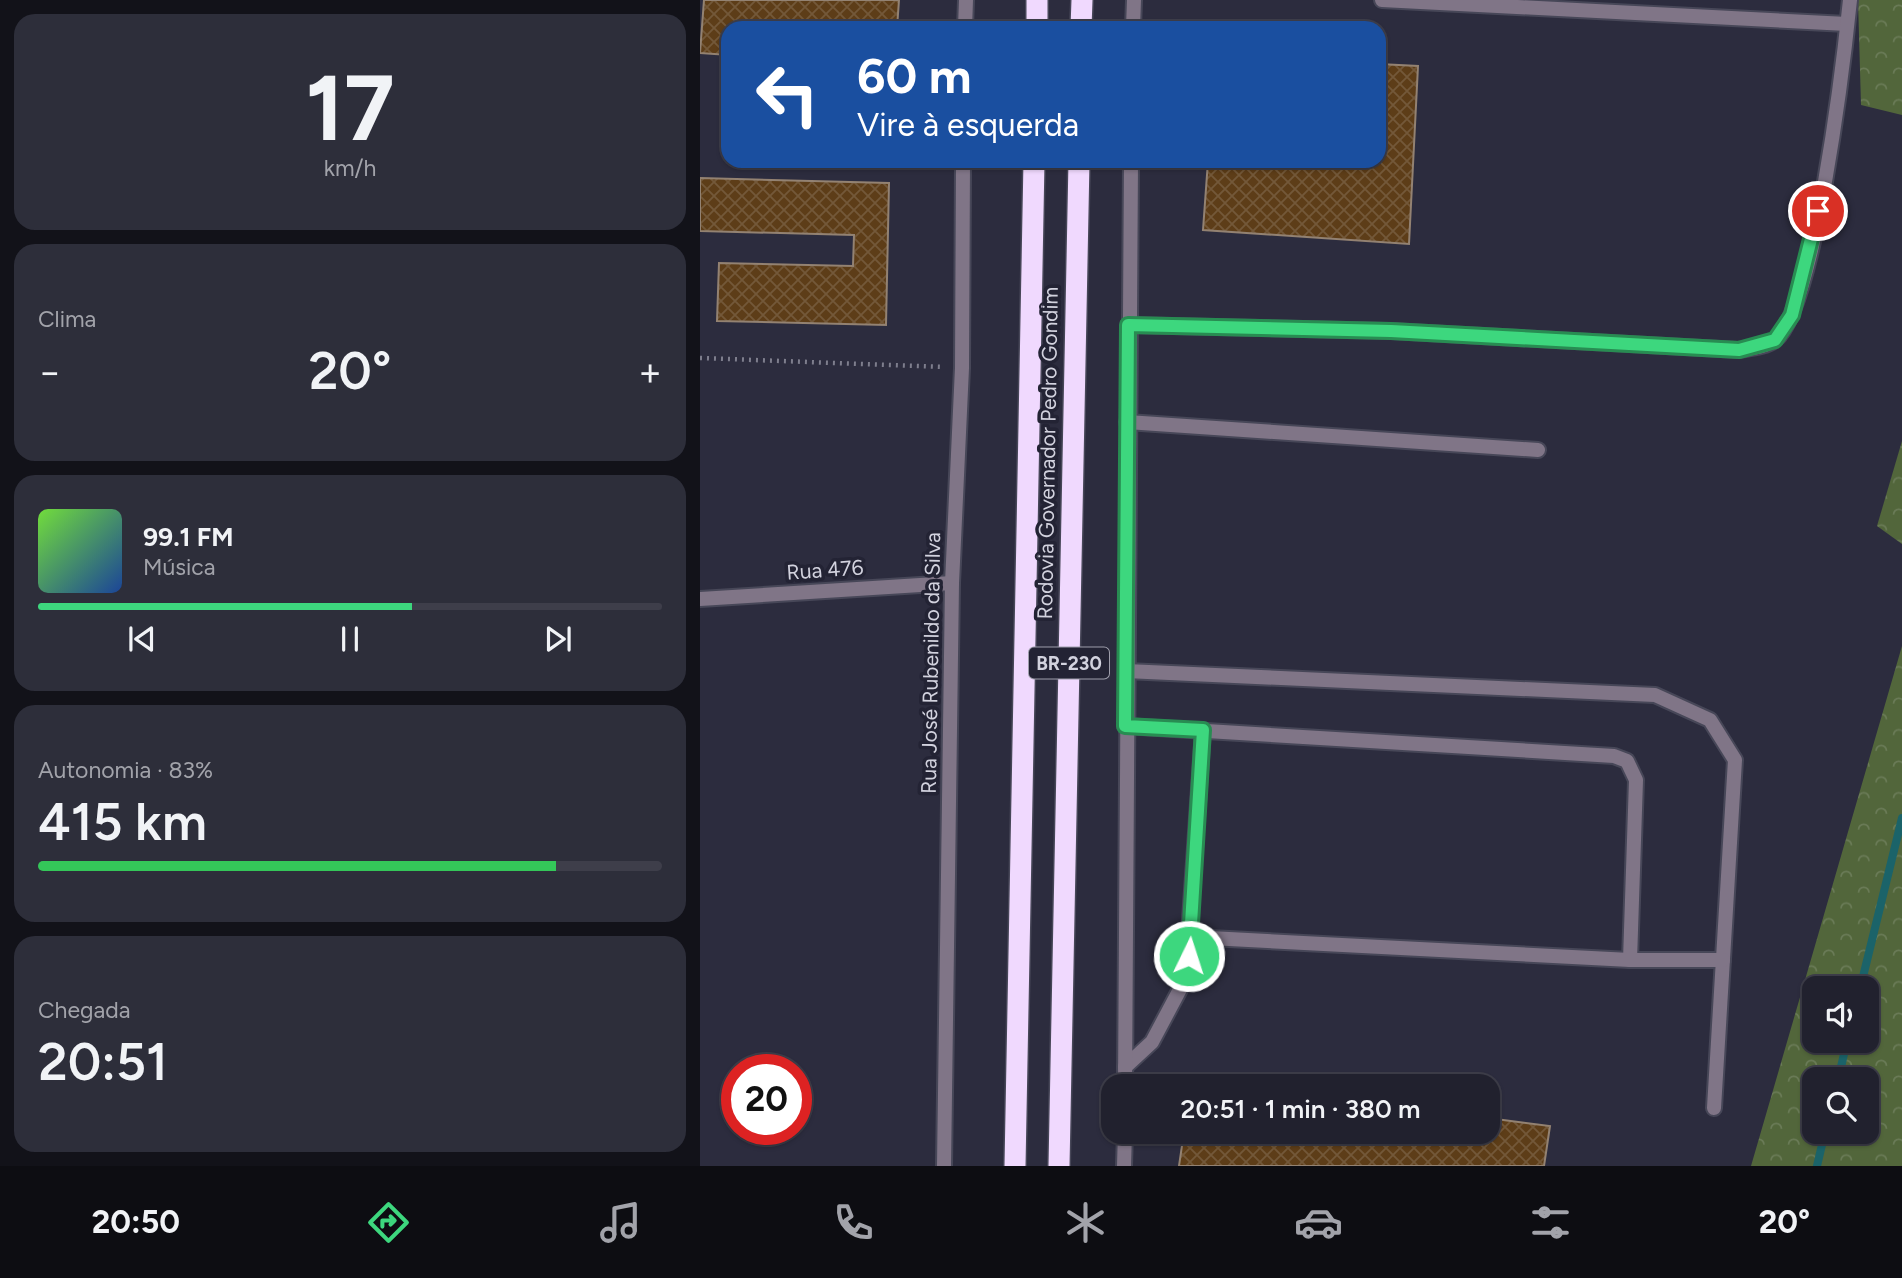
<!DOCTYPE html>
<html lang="pt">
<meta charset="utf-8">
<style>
body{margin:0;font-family:Figtree,sans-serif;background:#2d2e3a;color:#f1f3f6;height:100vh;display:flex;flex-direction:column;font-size:26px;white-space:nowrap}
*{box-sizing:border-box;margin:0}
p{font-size:23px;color:#a2a3aa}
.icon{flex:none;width:38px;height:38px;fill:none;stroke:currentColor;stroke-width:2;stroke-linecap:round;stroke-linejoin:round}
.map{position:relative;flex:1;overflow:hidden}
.side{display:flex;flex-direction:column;gap:14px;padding:14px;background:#121219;width:700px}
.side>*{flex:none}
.hud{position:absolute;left:21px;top:21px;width:665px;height:147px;border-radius:21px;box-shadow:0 2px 5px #0004,0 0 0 2px #3e3e4a;background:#1a4fa0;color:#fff;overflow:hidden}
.buttons{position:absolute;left:1102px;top:976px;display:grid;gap:14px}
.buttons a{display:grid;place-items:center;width:77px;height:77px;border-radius:14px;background:#21212e;box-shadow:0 2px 5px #0004,0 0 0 2px #3e3e4a;font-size:35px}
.speed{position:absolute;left:21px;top:1054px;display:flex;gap:14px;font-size:35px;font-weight:700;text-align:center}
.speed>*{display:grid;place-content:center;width:91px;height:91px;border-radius:50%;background:#21212e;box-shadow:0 2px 5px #0004,0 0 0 2px #3e3e4a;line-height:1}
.speed .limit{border:10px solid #d22;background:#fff;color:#111}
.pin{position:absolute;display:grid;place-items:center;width:60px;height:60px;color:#fff;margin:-30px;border:4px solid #fff;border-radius:50%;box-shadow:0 2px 7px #0007}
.me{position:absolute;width:77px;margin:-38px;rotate:4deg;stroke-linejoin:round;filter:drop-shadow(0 0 5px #0008)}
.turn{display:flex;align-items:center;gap:24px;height:147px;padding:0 21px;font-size:32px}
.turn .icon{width:91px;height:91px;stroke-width:2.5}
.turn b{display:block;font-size:49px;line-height:60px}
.big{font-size:52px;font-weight:600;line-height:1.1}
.side .widget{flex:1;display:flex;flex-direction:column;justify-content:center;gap:10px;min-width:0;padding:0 24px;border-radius:21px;background:#2d2e3a}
.side .dial{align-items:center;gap:0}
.dial b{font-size:91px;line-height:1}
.song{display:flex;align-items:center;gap:21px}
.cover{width:84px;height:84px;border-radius:10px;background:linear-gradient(135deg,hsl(100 70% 55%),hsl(220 70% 35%))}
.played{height:7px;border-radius:4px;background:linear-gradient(90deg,#3dd77e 60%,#3e3e4a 60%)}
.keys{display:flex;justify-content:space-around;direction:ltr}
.heat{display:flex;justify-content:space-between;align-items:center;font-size:38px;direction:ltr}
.charge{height:10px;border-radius:5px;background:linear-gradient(90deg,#34c759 83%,#3e3e4a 0)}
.trip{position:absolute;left:401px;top:1074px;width:399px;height:70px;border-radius:21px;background:#21212e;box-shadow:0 2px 5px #0004,0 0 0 2px #3e3e4a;font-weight:600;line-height:70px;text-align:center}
.menu{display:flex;height:112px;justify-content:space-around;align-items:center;background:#0d0d12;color:#a2a3aa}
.menu .icon{width:49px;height:49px}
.menu .active{color:#3dd77e}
.menu b{font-size:32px;color:#f1f3f6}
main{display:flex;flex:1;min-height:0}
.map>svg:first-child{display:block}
.forest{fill:url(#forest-crowns);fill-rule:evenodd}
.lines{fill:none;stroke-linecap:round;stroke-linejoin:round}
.stream{stroke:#1b6369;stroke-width:8}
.building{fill:url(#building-cross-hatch);stroke:#938272;stroke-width:2}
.lane-casing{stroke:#474758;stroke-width:18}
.street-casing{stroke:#474758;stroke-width:18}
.highway-casing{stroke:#474758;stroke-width:24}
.path{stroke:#7e7e8d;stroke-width:4.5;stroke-dasharray:2 5;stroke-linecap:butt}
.lane{stroke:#807587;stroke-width:14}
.street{stroke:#807587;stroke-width:14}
.highway{stroke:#f0d9fe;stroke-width:21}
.route-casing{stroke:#288c52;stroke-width:18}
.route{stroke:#3dd77e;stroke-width:12}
.labels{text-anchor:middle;stroke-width:7;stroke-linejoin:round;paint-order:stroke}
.shield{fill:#232334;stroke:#9e9eab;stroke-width:2}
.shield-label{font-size:19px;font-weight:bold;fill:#d2d2de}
.street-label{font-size:21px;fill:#d2d2de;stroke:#232334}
</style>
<main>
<section class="side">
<div class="widget dial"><b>17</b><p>km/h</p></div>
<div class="widget"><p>Clima</p>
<div class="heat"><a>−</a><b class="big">20°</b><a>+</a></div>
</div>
<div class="widget">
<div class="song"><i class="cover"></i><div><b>99.1 FM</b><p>Música</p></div></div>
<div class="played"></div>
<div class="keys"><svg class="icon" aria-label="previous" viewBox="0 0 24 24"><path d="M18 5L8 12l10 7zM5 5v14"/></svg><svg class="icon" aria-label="pause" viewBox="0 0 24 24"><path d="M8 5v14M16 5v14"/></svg><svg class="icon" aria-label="next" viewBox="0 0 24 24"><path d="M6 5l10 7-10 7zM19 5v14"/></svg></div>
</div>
<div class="widget"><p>Autonomia · 83%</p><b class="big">415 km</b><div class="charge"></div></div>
<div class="widget"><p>Chegada</p><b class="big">20:51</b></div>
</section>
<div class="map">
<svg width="1202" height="1166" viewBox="0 0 1202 1166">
<defs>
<pattern id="forest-crowns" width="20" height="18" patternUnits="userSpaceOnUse" patternTransform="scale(1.75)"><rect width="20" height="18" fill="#52663b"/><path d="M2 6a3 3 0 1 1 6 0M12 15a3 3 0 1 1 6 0" fill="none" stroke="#6a7b57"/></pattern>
<pattern id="building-cross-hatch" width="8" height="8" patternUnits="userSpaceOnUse" patternTransform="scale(1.75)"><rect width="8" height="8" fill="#5d3d18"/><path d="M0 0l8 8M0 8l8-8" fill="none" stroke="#735839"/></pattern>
</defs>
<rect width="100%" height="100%" fill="#2c2c3e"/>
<g class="forest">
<polygon points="1158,0 1202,0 1202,115 1161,105"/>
<polygon points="1202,441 1202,544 1177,526"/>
<path d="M 1202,646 L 1202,1166 L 1051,1166 ZM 1115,989 L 1167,989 L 1167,1041 L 1115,1041 ZM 1115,1080 L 1167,1080 L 1167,1132 L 1115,1132 Z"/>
</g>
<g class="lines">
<g class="stream">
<polyline points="1160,989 1202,818"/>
<polyline points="1138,1080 1147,1041"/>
<polyline points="1117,1166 1125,1132"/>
</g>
</g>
<g class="building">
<polygon points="4,0 199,0 197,28 28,28 28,55 0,53"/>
<polygon points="679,64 718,66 709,244 503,230 508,161 679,161"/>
<polygon points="25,104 28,104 28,147 21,146"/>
<polygon points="0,178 189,183 186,325 17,321 19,263 153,266 154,235 0,231"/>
<polygon points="491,1077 561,1087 490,1087"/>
<polygon points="788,1118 850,1126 844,1166 479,1166 484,1132 788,1132"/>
</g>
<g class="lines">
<defs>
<g id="lane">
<polyline points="427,422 838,450"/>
<polyline points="426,671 955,695 1010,720 1035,760 1014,1108"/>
<polyline points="425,726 914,756 927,761 936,780 930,960"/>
<polyline points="491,937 930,960 1023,960"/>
<polyline points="425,1067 452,1042 486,978 503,730"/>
</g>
<g id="street">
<polyline points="682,0 1147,24"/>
<polyline points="265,28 266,0"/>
<polyline points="433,28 434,0"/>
<path d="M 428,325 L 691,331 L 1039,350 C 1051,348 1065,347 1075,340 C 1115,309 1144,58 1150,0"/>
<polyline points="0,599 252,583"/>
<polyline points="425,1087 431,161"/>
<polyline points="244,1166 252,583 262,368 263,161"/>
<polyline points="424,1166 425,1132"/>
</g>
<g id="highway">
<polyline points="337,28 337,0"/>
<polyline points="381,28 382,0"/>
<polyline points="315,1166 334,161"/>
<polyline points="359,1166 379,161"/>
</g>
</defs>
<use href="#lane" class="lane-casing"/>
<use href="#street" class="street-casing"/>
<use href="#highway" class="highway-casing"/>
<polyline class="path" points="0,358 244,367"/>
<use href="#lane" class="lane"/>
<use href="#street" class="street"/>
<use href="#highway" class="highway"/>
</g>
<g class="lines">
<defs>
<polyline id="route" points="489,956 503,730 425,726 428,325 691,331 1039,350 1075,340 1092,315 1118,211"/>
</defs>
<use href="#route" class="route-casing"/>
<use href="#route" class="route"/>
</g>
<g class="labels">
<rect class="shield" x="329" y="647.5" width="80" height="31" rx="5"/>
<g class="shield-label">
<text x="369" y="670">BR-230</text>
</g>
<g class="street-label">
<text transform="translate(348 453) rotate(-89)" y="7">Rodovia Governador Pedro Gondim</text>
<text transform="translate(125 570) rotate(-4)" y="7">Rua 476</text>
<text transform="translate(231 663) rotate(-89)" y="7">Rua José Rubenildo da Silva</text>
</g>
</g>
</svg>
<div class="buttons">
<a><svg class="icon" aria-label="sound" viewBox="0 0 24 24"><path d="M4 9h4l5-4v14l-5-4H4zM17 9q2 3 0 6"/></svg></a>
<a><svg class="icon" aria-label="search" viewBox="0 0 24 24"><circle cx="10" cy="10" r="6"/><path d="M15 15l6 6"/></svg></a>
</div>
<div class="speed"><div class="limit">20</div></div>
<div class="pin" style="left:1118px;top:211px;background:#d93025"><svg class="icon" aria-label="arrive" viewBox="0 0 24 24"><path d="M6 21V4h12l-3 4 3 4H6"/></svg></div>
<svg class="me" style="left:489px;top:956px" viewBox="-20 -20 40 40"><circle r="17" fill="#3dd77e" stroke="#fff" stroke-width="3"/><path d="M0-11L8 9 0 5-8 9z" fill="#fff"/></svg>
<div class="trip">20:51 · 1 min · 380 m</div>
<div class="hud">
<div class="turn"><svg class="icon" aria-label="left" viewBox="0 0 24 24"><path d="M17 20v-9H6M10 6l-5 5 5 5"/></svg><div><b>60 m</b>Vire à esquerda</div></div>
</div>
</div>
</main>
<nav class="menu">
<b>20:50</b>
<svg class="icon active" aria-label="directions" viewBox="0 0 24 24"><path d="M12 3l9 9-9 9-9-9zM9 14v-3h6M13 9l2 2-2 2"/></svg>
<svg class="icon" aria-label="music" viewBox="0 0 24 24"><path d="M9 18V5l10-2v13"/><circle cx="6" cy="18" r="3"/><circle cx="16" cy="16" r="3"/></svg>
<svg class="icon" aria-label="phone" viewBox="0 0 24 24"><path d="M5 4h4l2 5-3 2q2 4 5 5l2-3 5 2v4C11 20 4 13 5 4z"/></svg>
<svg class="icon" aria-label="climate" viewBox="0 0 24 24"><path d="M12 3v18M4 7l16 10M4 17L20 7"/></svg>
<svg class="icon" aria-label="car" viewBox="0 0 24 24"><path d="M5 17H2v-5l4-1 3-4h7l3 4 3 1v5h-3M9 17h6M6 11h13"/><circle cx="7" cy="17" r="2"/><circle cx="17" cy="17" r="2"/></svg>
<svg class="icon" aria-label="filters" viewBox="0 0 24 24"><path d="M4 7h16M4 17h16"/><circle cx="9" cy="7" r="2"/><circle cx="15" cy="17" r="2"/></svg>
<b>20°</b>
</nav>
